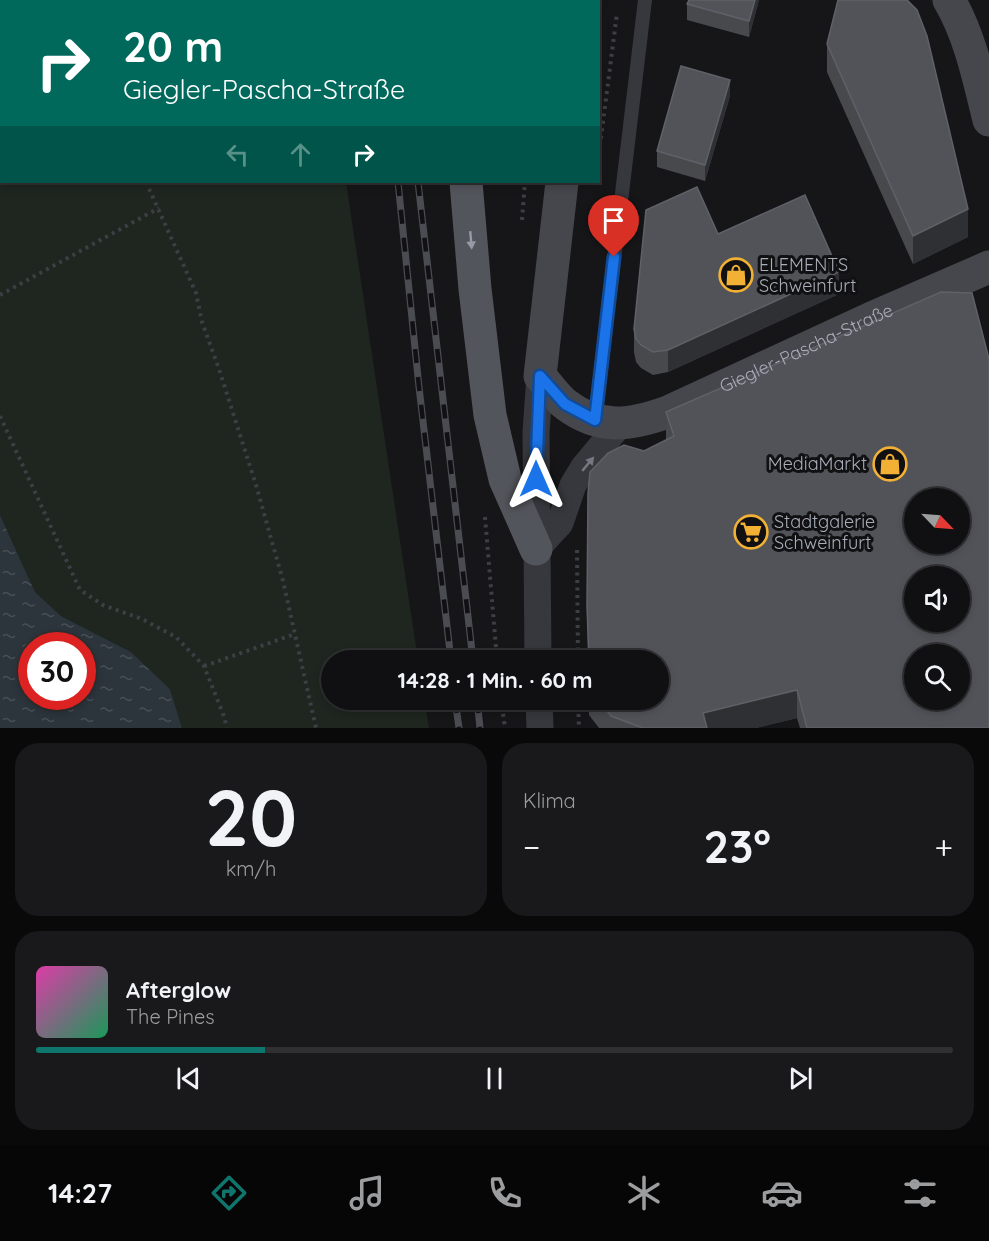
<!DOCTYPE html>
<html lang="de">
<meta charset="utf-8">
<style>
body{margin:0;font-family:Quicksand,sans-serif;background:#19191b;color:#f1f3f6;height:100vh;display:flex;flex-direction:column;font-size:22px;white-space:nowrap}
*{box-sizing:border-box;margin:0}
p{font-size:20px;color:#9c9d9f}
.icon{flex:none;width:33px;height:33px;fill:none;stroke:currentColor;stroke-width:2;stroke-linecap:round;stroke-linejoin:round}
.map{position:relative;height:728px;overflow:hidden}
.drawer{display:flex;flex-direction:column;gap:15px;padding:15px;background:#09090a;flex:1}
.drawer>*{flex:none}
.guide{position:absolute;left:0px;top:0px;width:600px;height:183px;box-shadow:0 3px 9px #0003,0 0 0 2px #303032;background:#00695c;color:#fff;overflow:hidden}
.needle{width:39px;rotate:115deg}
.controls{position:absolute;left:904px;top:488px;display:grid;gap:12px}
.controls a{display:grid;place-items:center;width:66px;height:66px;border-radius:50%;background:#101012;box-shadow:0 3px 9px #0003,0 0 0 2px #303032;font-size:30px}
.speed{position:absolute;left:18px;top:632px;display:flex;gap:12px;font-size:30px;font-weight:700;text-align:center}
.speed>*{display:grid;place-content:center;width:78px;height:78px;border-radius:50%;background:#101012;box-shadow:0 3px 9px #0003,0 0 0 2px #303032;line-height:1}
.speed .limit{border:9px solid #d22;background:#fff;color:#111}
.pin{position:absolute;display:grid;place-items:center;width:51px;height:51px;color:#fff;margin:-62px -26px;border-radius:50% 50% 50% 0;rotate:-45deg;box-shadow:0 0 6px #0007}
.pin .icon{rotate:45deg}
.me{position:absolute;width:66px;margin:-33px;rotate:0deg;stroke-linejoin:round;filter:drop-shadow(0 0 4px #0008)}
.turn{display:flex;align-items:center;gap:21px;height:126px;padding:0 24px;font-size:27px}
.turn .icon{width:78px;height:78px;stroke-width:2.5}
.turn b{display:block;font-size:42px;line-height:51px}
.lanes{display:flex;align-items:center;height:57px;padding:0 24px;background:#0003;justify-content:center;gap:30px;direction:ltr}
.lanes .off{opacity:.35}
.big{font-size:45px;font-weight:700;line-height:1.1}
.drawer .widget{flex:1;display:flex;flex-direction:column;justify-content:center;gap:9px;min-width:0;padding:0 21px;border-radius:24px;background:#19191b}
.drawer .dial{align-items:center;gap:0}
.dial b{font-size:78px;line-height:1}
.song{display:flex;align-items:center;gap:18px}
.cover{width:72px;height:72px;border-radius:9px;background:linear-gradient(135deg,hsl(320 70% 55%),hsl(150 70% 35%))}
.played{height:6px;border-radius:3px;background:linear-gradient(90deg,#0f766e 25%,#303032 25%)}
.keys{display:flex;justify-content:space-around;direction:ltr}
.heat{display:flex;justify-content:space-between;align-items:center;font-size:33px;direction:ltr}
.drawer .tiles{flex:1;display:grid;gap:15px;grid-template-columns:1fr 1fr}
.widget:last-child{grid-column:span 2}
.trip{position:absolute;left:321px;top:650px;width:348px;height:60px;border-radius:30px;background:#101012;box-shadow:0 3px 9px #0003,0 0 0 2px #303032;font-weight:700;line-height:60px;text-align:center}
.dock{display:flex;height:96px;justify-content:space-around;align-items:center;background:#060607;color:#9c9d9f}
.dock .icon{width:42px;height:42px}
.dock .active{color:#0f766e}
.dock b{font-size:27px;color:#f1f3f6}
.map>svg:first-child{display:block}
.grass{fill:#1e261f}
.water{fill:url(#water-ripples);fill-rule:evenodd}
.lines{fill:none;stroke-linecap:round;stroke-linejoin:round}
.path{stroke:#3d3f44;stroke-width:4;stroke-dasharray:3 4.5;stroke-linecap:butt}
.lane{stroke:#37383d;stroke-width:14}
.street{stroke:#37383d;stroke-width:27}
.secondary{stroke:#45474d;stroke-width:33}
.primary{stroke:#53555c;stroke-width:33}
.rail-casing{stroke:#4a4c52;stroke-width:7}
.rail{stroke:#111113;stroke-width:4.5;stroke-dasharray:14;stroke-linecap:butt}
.wall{fill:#47494d}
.shaded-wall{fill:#2f3033}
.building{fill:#525359;stroke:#5f6168;stroke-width:1.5;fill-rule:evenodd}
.oneway{fill:#979ba6}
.oneway2{fill:#757881}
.route-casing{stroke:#114b97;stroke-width:15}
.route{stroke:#1a73e8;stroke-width:10}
.labels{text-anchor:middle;stroke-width:6;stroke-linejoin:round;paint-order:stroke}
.poi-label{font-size:18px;fill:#a8adb8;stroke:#111113;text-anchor:start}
.street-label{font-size:18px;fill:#a8adb8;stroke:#111113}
</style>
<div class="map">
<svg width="989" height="728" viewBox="0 0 989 728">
<defs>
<pattern id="water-ripples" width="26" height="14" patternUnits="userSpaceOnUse" patternTransform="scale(1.5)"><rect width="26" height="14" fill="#2c353c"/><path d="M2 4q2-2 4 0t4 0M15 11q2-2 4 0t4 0" fill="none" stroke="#485056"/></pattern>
</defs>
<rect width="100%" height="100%" fill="#161618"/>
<polygon class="grass" points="0,13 2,182 346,182 418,660 332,660 332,699 424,699 429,728 182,728 170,689 131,652 61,616 35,592 0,515"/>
<path class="water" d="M 0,515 L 35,592 L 61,616 L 131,652 L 170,689 L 182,728 L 0,728 ZM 32,645 L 82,645 L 82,696 L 32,696 Z"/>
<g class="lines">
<g class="path">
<polyline points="12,0 13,2"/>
<polyline points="545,2 546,0"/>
<polyline points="598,161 617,13"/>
<polyline points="146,182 196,293 202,322 219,369 256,485 283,581 316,728"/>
<polyline points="522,220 525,182"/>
<polyline points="0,295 159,208"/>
<polyline points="0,416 80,590 103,605 142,619 176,637 204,666 225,719 226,728"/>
<polyline points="485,517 497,660"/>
<polyline points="577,550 578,660"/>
<polyline points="204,666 295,634"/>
<polyline points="501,699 505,728"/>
<polyline points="578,699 579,728"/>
</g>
<polyline class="lane" points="595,420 645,0"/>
<g class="street">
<polyline points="536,549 560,523 573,485 584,467 620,424"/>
<polyline points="538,660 536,432 540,376"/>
<polyline points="539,699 540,728"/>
</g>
<g class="secondary">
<path d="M 949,0 C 970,35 979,80 989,120"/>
<polyline points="585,2 585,0"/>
<path id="s1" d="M 562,182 L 540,376 C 548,385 556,397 565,404 C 600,431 631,425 668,412 L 874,317 L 989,267"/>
</g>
<g class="primary">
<polyline points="465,2 465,0"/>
<polyline points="466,182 475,289 490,415 505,479 536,549"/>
</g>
<defs>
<g id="rail">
<polyline points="380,0 380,2"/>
<polyline points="400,0 400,2"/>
<polyline points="398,182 419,387 451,660"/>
<polyline points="418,182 473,660"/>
<polyline points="455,699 459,728"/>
<polyline points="477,699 480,728"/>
</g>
</defs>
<use href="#rail" class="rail-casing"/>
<use href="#rail" class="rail"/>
</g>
<g class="wall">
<polygon points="689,0 759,0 749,37 687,20 687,4"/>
<polygon points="827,44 968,237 913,264 827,72"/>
<polygon points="730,96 705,181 657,167 657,151"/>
<polygon points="718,234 839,294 668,372 653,375 641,368 636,362 634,352 634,329"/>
<polygon points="666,412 989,728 800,728 797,718 756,728 599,728 589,715 589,699 658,699 658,660 588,660 587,606 644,451 666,440"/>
</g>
<g class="shaded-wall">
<polygon points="755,0 759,0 749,37 749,21"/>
<polygon points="730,80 730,96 705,181 705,165"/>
<polygon points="968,209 968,237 913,264 913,236"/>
<polygon points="839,272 839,294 668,372 668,350"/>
<polygon points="797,690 797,718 756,728 703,728 703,713"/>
</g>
<g class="building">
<polygon points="689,0 755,0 749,21 687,4"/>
<polygon points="838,0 907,0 917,10 927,36 968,209 913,236 827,44"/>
<polygon points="681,66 730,80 705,165 657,151"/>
<polygon points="697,187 718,234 805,195 839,272 668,350 653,352 641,345 636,339 634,329 646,210"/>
<path d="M 941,292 L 972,293 L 989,359 L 989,728 L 807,728 L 797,690 L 703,713 L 707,728 L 643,728 L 611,716 L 598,699 L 658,699 L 658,660 L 589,660 L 587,606 L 588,493 L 590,472 L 608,453 L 624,445 L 644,451 L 674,436 L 666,412 ZM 915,498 L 960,498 L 960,543 L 915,543 ZM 915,576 L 960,576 L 960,621 L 915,621 ZM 915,654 L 960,654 L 960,699 L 915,699 Z"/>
</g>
<defs><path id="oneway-solid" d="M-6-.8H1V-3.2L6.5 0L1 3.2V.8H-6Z" transform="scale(1.5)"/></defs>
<use class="oneway" href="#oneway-solid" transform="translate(471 240) rotate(85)"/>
<use class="oneway2" href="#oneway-solid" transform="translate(588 464) rotate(-50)"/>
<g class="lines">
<defs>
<polyline id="route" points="536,479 540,376 565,404 595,420 614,257"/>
</defs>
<use href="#route" class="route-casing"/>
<use href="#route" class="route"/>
</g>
<defs>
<symbol id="shop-ring" viewBox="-11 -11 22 22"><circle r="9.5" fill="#111113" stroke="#f2b134" stroke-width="1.5"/><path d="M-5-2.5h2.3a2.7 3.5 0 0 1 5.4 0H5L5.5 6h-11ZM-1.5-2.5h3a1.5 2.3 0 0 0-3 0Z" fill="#f2b134"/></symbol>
<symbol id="supermarket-ring" viewBox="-11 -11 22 22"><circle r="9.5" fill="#111113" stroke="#f2b134" stroke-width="1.5"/><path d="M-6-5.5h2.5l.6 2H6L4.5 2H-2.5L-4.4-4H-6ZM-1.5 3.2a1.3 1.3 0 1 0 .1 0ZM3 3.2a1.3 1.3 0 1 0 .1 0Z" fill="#f2b134"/></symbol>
</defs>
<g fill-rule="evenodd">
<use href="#shop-ring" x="717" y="256" width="38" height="38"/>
<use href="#shop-ring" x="871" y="445" width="38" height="38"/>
<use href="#supermarket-ring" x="732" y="513" width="38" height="38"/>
</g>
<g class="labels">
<g class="poi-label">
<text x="759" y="271">ELEMENTS<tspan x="759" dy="21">Schweinfurt</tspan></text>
<text x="867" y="470" text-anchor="end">MediaMarkt</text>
<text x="774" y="528">Stadtgalerie<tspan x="774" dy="21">Schweinfurt</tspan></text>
</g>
<g class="street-label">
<text dy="6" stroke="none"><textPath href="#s1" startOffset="494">Giegler-Pascha-Straße</textPath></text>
</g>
</g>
</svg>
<div class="controls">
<a><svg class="needle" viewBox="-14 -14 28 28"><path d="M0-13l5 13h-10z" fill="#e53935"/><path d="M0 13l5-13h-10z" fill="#9c9d9f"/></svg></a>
<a><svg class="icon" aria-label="sound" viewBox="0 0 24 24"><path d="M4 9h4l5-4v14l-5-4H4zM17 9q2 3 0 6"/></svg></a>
<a><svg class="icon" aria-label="search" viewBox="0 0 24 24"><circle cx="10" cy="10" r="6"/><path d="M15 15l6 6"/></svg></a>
</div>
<div class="speed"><div class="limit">30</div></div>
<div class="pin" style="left:614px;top:257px;background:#d93025"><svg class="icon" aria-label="arrive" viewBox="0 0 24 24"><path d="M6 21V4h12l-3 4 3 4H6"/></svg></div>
<svg class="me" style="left:536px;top:479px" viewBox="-20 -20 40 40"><path d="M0-17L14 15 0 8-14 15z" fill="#1a73e8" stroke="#fff" stroke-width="4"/></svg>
<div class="trip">14:28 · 1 Min. · 60 m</div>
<div class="guide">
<div class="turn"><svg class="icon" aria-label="right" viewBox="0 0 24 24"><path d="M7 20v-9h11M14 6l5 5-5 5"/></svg><div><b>20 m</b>Giegler-Pascha-Straße</div></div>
<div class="lanes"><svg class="icon off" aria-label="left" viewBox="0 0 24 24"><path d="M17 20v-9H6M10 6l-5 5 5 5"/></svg><svg class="icon off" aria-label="ahead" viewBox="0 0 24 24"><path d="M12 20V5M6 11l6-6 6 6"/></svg><svg class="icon" aria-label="right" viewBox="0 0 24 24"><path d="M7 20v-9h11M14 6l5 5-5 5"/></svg></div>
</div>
</div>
<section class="drawer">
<div class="tiles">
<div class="widget dial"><b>20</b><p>km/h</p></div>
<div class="widget"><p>Klima</p>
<div class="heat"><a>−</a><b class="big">23°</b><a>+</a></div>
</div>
<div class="widget">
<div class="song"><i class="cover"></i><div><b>Afterglow</b><p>The Pines</p></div></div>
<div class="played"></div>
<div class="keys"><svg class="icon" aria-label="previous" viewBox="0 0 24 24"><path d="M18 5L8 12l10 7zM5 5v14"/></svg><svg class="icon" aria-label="pause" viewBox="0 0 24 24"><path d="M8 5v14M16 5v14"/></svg><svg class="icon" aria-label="next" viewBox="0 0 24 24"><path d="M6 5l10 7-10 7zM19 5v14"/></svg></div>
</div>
</div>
</section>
<nav class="dock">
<b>14:27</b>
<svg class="icon active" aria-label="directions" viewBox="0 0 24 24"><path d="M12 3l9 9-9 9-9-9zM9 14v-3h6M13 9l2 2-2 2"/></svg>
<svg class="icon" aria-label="music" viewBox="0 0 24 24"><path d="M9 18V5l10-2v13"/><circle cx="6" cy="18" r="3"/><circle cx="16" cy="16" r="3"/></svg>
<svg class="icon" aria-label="phone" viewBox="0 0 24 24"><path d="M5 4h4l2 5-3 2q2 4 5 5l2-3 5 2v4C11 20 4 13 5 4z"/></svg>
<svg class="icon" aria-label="climate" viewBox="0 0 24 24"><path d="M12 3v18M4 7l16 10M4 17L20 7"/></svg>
<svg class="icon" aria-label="car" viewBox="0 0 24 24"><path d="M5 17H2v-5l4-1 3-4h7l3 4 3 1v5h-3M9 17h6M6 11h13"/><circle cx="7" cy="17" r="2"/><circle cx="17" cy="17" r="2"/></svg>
<svg class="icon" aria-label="filters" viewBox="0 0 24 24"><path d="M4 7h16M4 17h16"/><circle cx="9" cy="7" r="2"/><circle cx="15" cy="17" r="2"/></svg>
</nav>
